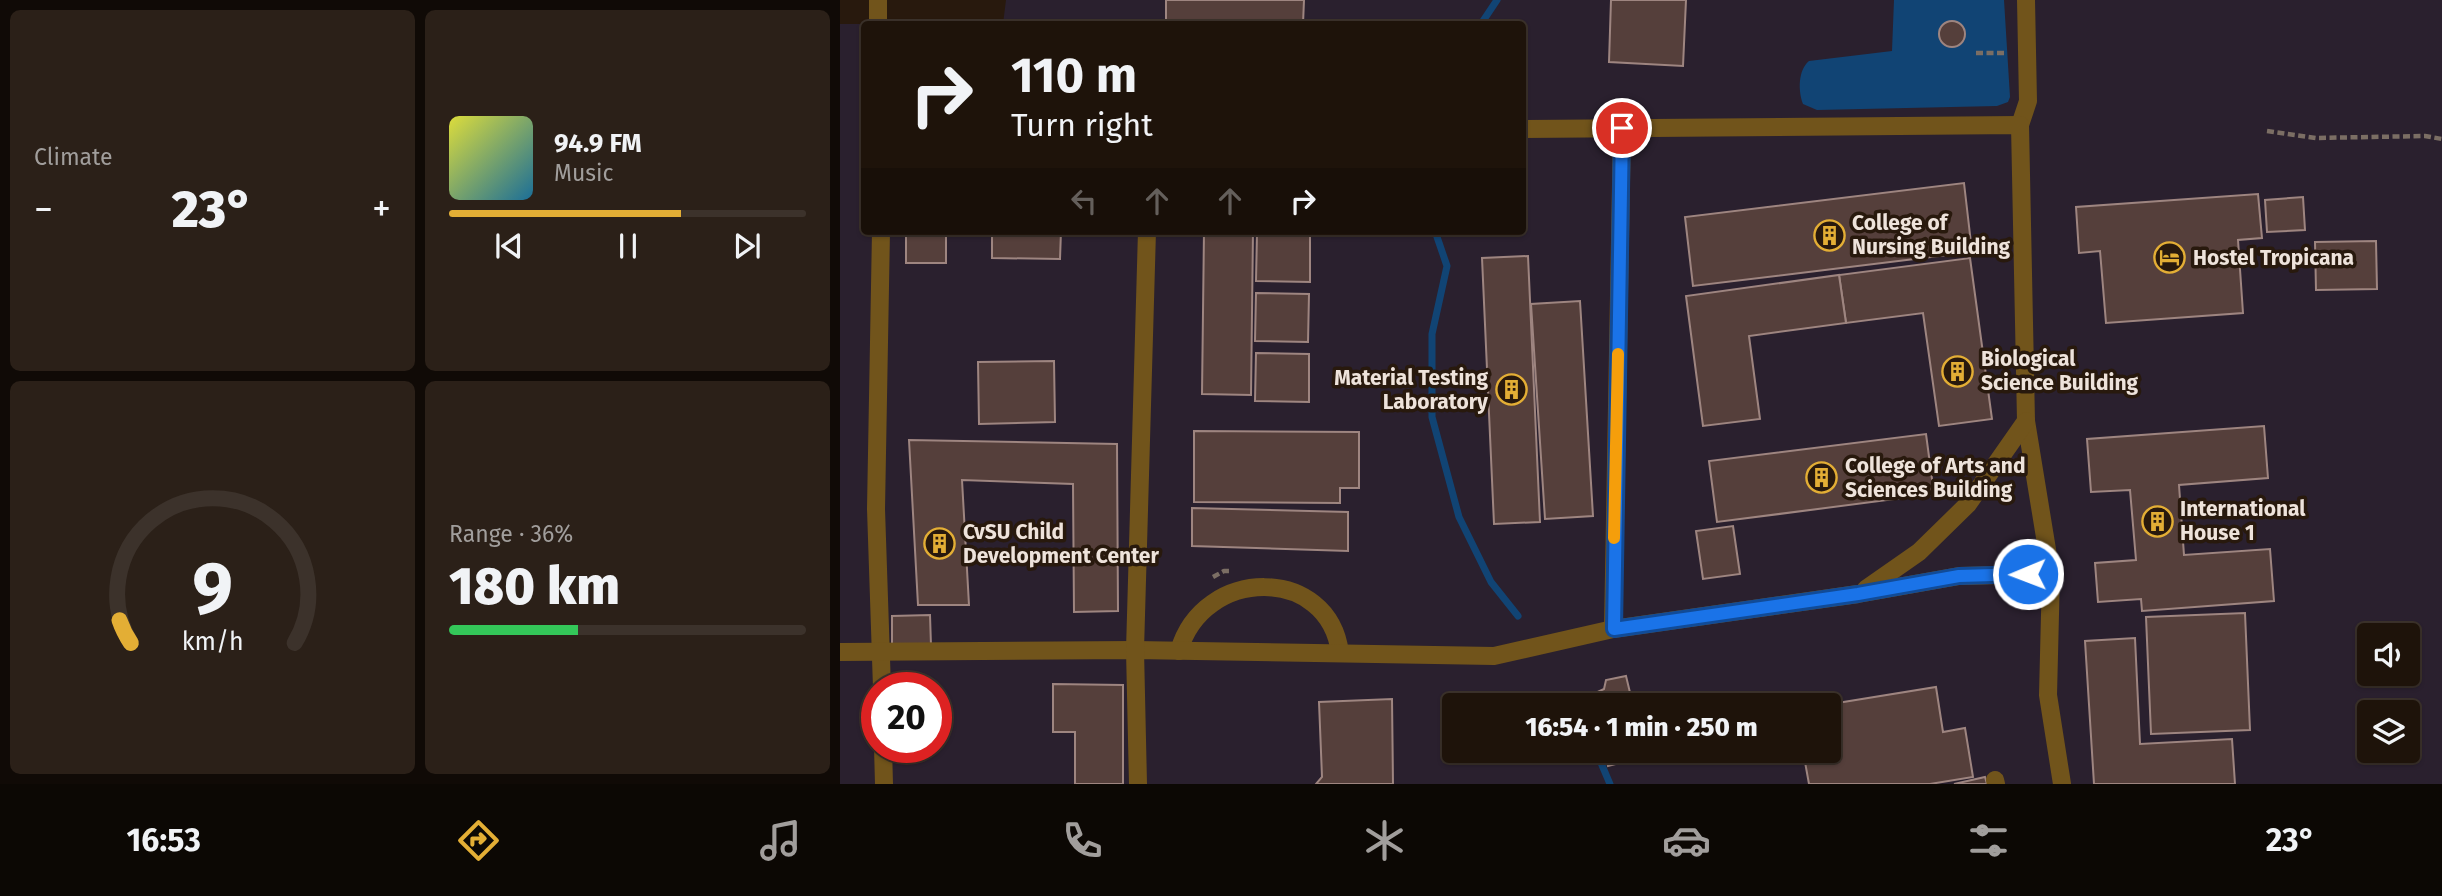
<!DOCTYPE html>
<meta charset="utf-8">
<style>
body{margin:0;font-family:"Fira Sans",sans-serif;background:#2b2018;color:#f1f3f6;height:100vh;display:flex;flex-direction:column;font-size:26px;white-space:nowrap}
*{box-sizing:border-box;margin:0}
p{font-size:23px;color:#a19e9c}
.icon{flex:none;width:38px;height:38px;fill:none;stroke:currentColor;stroke-width:2;stroke-linecap:round;stroke-linejoin:round}
.map{position:relative;flex:1;overflow:hidden}
.details{display:flex;flex-direction:column;gap:10px;padding:10px;background:#100a06;width:840px}
.details>*{flex:none}
.guide{position:absolute;left:21px;top:21px;width:665px;height:214px;border-radius:7px;box-shadow:0 2px 5px #0004,0 0 0 2px #3c322b;background:#1e130a;color:#f1f3f6;overflow:hidden}
.tools{position:absolute;left:1517px;top:623px;display:grid;gap:14px}
.tools a{display:grid;place-items:center;width:63px;height:63px;border-radius:7px;background:#1e130a;box-shadow:0 2px 5px #0004,0 0 0 2px #3c322b;font-size:35px}
.speed{position:absolute;left:21px;top:672px;display:flex;gap:14px;font-size:35px;font-weight:700;text-align:center}
.speed>*{display:grid;place-content:center;width:91px;height:91px;border-radius:50%;background:#1e130a;box-shadow:0 2px 5px #0004,0 0 0 2px #3c322b;line-height:1}
.speed .limit{border:10px solid #d22;background:#fff;color:#111}
.pin{position:absolute;display:grid;place-items:center;width:60px;height:60px;color:#fff;margin:-30px;border:4px solid #fff;border-radius:50%;box-shadow:0 2px 7px #0007}
.me{position:absolute;width:77px;margin:-38px;rotate:269deg;stroke-linejoin:round;filter:drop-shadow(0 0 5px #0008)}
.turn{display:flex;align-items:center;gap:24px;height:147px;padding:0 35px;font-size:32px}
.turn .icon{width:91px;height:91px;stroke-width:2.5}
.turn b{display:block;font-size:49px;line-height:60px}
.lanes{display:flex;align-items:center;height:66px;padding:0 35px;background:#0003;justify-content:center;gap:35px;direction:ltr}
.lanes .off{opacity:.35}
.big{font-size:52px;font-weight:800;line-height:1.1}
.details .widget{flex:1;display:flex;flex-direction:column;justify-content:center;gap:10px;min-width:0;padding:0 24px;border-radius:10px;background:#2b2018}
.details .dial{align-items:center;gap:0}
.dial svg{height:182px;overflow:visible;fill:none;stroke:#3c322b;stroke-width:7;stroke-linecap:round;text-anchor:middle}
.dial text{fill:#f1f3f6;stroke:none}
.song{display:flex;align-items:center;gap:21px}
.cover{width:84px;height:84px;border-radius:10px;background:linear-gradient(135deg,hsl(60 70% 55%),hsl(200 70% 35%))}
.played{height:7px;border-radius:4px;background:linear-gradient(90deg,#e3ae35 65%,#3c322b 65%)}
.keys{display:flex;justify-content:space-around;direction:ltr}
.heat{display:flex;justify-content:space-between;align-items:center;font-size:38px;direction:ltr}
.charge{height:10px;border-radius:5px;background:linear-gradient(90deg,#34c759 36%,#3c322b 0)}
.details .tiles{flex:1;display:grid;gap:10px;grid-template-columns:repeat(2,1fr)}
.trip{position:absolute;left:602px;top:693px;width:399px;height:70px;border-radius:7px;background:#1e130a;box-shadow:0 2px 5px #0004,0 0 0 2px #3c322b;font-weight:800;line-height:70px;text-align:center}
.menu{display:flex;height:112px;justify-content:space-around;align-items:center;background:#0c0804;color:#a19e9c}
.menu .icon{width:49px;height:49px}
.menu .active{color:#e3ae35}
.menu b{font-size:32px;color:#f1f3f6}
main{display:flex;flex:1;min-height:0}
.map>svg:first-child{display:block}
.education{fill:#2a202e;fill-rule:evenodd}
.water{fill:#114474}
.lines{fill:none;stroke-linecap:round;stroke-linejoin:round}
.stream{stroke:#114474;stroke-width:7}
.building{fill:#553f3b;stroke:#9e8580;stroke-width:2}
.path{stroke:#7b6e64;stroke-width:4.5;stroke-dasharray:7 3.5;stroke-linecap:butt}
.minor{stroke:#71541b;stroke-width:18}
.route-casing{stroke:#114b97;stroke-width:18}
.route{stroke:#1a73e8;stroke-width:12}
.slow{stroke:#f59e0b;stroke-width:12}
.labels{text-anchor:middle;stroke-width:7;stroke-linejoin:round;paint-order:stroke}
.poi-label{font-size:21px;font-weight:bold;fill:#eee3db;stroke:#28190d;text-anchor:start}
</style>
<main>
<section class="details">
<div class="tiles">
<div class="widget"><p>Climate</p>
<div class="heat"><a>−</a><b class="big">23°</b><a>+</a></div>
</div>
<div class="widget">
<div class="song"><i class="cover"></i><div><b>94.9 FM</b><p>Music</p></div></div>
<div class="played"></div>
<div class="keys"><svg class="icon" aria-label="previous" viewBox="0 0 24 24"><path d="M18 5L8 12l10 7zM5 5v14"/></svg><svg class="icon" aria-label="pause" viewBox="0 0 24 24"><path d="M8 5v14M16 5v14"/></svg><svg class="icon" aria-label="next" viewBox="0 0 24 24"><path d="M6 5l10 7-10 7zM19 5v14"/></svg></div>
</div>
<div class="widget dial"><svg viewBox="0 0 100 80">
<path d="M14 69A42 42 0 1 1 86 69"/>
<path d="M14 69A42 42 0 0 1 9 59" stroke="#e3ae35"/>
<text x="50" y="56" font-size="32" font-weight="700">9</text>
<text x="50" y="72" font-size="11">km/h</text>
</svg></div>
<div class="widget"><p>Range · 36%</p><b class="big">180 km</b><div class="charge"></div></div>
</div>
</section>
<div class="map">
<svg width="1602" height="784" viewBox="0 0 1602 784">
<rect width="100%" height="100%" fill="#28190d"/>
<path class="education" d="M 166,0 L 1602,0 L 1602,784 L 0,784 L 0,24 L 58,24 L 24,24 L 24,231 L 682,231 L 682,24 L 163,24 ZM 1530,635 L 1568,635 L 1568,674 L 1530,674 ZM 37,688 L 96,688 L 96,747 L 37,747 ZM 614,705 L 989,705 L 989,751 L 614,751 ZM 1530,712 L 1568,712 L 1568,751 L 1530,751 Z"/>
<path class="water" d="M 1054,0 L 1164,0 L 1170,97 L 1168,102 L 1157,106 L 977,110 L 963,104 C 958,91 958,70 969,61 L 1052,51 Z"/>
<g class="lines">
<g class="stream">
<polyline points="641,24 657,0"/>
<polyline points="595,231 607,266 592,334 592,417 619,517 651,582 678,616"/>
<polyline points="756,751 770,784"/>
</g>
</g>
<g class="building">
<polygon points="326,0 464,0 463,24 326,24"/>
<polygon points="771,0 846,0 843,66 769,62"/>
<circle cx="1112" cy="34" r="13"/>
<polygon points="1124,183 1132,252 853,286 845,217"/>
<polygon points="1418,194 1422,238 1398,240 1403,313 1266,323 1260,251 1239,253 1236,207"/>
<polygon points="1463,197 1465,230 1427,232 1425,200"/>
<rect x="66" y="231" width="40" height="32"/>
<polygon points="152,231 221,231 220,259 152,258"/>
<polygon points="364,231 413,231 411,395 362,394"/>
<polygon points="417,233 470,234 470,282 416,281"/>
<polygon points="1536,241 1537,289 1476,290 1475,242"/>
<polygon points="688,256 700,522 654,524 642,258"/>
<polygon points="1130,258 1152,419 1099,426 1083,313 1006,323 999,275"/>
<polygon points="999,275 1006,323 909,336 920,419 863,426 846,296"/>
<polygon points="416,293 469,294 468,342 415,341"/>
<polygon points="740,301 753,516 705,519 691,304"/>
<polygon points="416,353 469,354 469,402 415,401"/>
<polygon points="214,361 215,422 139,424 138,362"/>
<polygon points="1424,426 1428,478 1339,485 1344,555 1430,549 1434,601 1302,611 1301,599 1258,602 1255,563 1296,560 1290,490 1251,492 1247,439"/>
<polygon points="354,431 519,432 519,488 500,488 500,503 354,502"/>
<polygon points="1086,434 1094,494 877,522 869,461"/>
<polygon points="69,440 277,444 278,611 234,612 233,484 122,480 129,605 78,605"/>
<polygon points="352,508 508,512 508,551 352,546"/>
<polygon points="893,526 900,574 863,579 856,531"/>
<polygon points="1405,613 1410,730 1311,734 1306,617"/>
<polygon points="90,615 91,646 52,648 52,616"/>
<polygon points="1295,638 1300,744 1392,739 1395,784 1254,784 1245,641"/>
<polygon points="786,676 793,705 755,705 753,694 764,689 766,680"/>
<polygon points="213,684 283,685 283,784 235,784 235,732 213,732"/>
<polygon points="1096,687 1103,732 1125,728 1133,777 1090,784 969,784 963,751 989,751 989,705 985,705"/>
<polygon points="552,699 553,784 476,784 482,777 479,702"/>
<polygon points="765,751 802,751 803,757 768,766"/>
<polygon points="1145,777 1147,784 1114,784"/>
</g>
<g class="lines">
<g class="path">
<polyline points="1136,53 1167,53"/>
<polyline points="1427,131 1476,138 1585,136 1602,139"/>
<polyline points="373,577 384,571 391,571"/>
</g>
<g class="minor">
<polyline points="38,0 38,24"/>
<polyline points="1180,125 1188,101 1186,0"/>
<polyline points="682,129 1180,125 1186,421 1211,574 1208,695 1222,784"/>
<polyline points="41,231 36,509 42,688"/>
<polyline points="1026,589 1079,552 1128,504 1186,421"/>
<polyline points="773,629 782,128"/>
<path d="M 339,651 C 363,566 489,565 500,653"/>
<polyline points="0,652 295,650 654,656 773,629 1018,594 1119,576 1211,574"/>
<polyline points="43,747 44,784"/>
<polyline points="1155,780 1156,784"/>
<polyline points="298,784 295,650 307,231"/>
</g>
</g>
<g class="lines">
<defs>
<polyline id="route" points="782,128 774,629 1018,594 1119,576 1188,574"/>
</defs>
<use href="#route" class="route-casing"/>
<use href="#route" class="route"/>
<polyline class="slow" points="774,538 778,354"/>
</g>
<defs>
<symbol id="building-ring" viewBox="-11 -11 22 22"><circle r="9.5" fill="#28190d" stroke="#e3ae35" stroke-width="1.5"/><path d="M-4-6H4V6H1V3H-1V6H-4ZM-2.5-4.3h1.7v1.8h-1.7ZM.8-4.3h1.7v1.8H.8ZM-2.5-1h1.7V.8h-1.7ZM.8-1h1.7V.8H.8Z" fill="#e3ae35"/></symbol>
<symbol id="hotel-ring" viewBox="-11 -11 22 22"><circle r="9.5" fill="#28190d" stroke="#e3ae35" stroke-width="1.5"/><path d="M-6-4.5h1.5V1H6V5H4.5V3h-9V5H-6ZM-4 0a1.8 1.8 0 1 1 3.6 0ZM.5 0V-2.5h3Q6-2.5 6 0Z" fill="#e3ae35"/></symbol>
</defs>
<g fill-rule="evenodd">
<use href="#building-ring" x="972" y="218" width="35" height="35"/>
<use href="#hotel-ring" x="1312" y="240" width="35" height="35"/>
<use href="#building-ring" x="1100" y="354" width="35" height="35"/>
<use href="#building-ring" x="654" y="372" width="35" height="35"/>
<use href="#building-ring" x="964" y="460" width="35" height="35"/>
<use href="#building-ring" x="1300" y="504" width="35" height="35"/>
<use href="#building-ring" x="82" y="526" width="35" height="35"/>
</g>
<g class="labels">
<g class="poi-label">
<text x="1012" y="230">College of<tspan x="1012" dy="24">Nursing Building</tspan></text>
<text x="1353" y="265">Hostel Tropicana</text>
<text x="1141" y="366">Biological<tspan x="1141" dy="24">Science Building</tspan></text>
<text x="648" y="385" text-anchor="end">Material Testing<tspan x="648" dy="24">Laboratory</tspan></text>
<text x="1005" y="473">College of Arts and<tspan x="1005" dy="24">Sciences Building</tspan></text>
<text x="1340" y="516">International<tspan x="1340" dy="24">House 1</tspan></text>
<text x="123" y="539">CvSU Child<tspan x="123" dy="24">Development Center</tspan></text>
</g>
</g>
</svg>
<div class="tools">
<a><svg class="icon" aria-label="sound" viewBox="0 0 24 24"><path d="M4 9h4l5-4v14l-5-4H4zM17 9q2 3 0 6"/></svg></a>
<a><svg class="icon" aria-label="layers" viewBox="0 0 24 24"><path d="M12 4l9 5-9 5-9-5zM3 14l9 5 9-5"/></svg></a>
</div>
<div class="speed"><div class="limit">20</div></div>
<div class="pin" style="left:782px;top:128px;background:#d93025"><svg class="icon" aria-label="arrive" viewBox="0 0 24 24"><path d="M6 21V4h12l-3 4 3 4H6"/></svg></div>
<svg class="me" style="left:1188px;top:574px" viewBox="-20 -20 40 40"><circle r="17" fill="#1a73e8" stroke="#fff" stroke-width="3"/><path d="M0-11L8 9 0 5-8 9z" fill="#fff"/></svg>
<div class="trip">16:54 · 1 min · 250 m</div>
<div class="guide">
<div class="turn"><svg class="icon" aria-label="right" viewBox="0 0 24 24"><path d="M7 20v-9h11M14 6l5 5-5 5"/></svg><div><b>110 m</b>Turn right</div></div>
<div class="lanes"><svg class="icon off" aria-label="left" viewBox="0 0 24 24"><path d="M17 20v-9H6M10 6l-5 5 5 5"/></svg><svg class="icon off" aria-label="ahead" viewBox="0 0 24 24"><path d="M12 20V5M6 11l6-6 6 6"/></svg><svg class="icon off" aria-label="ahead" viewBox="0 0 24 24"><path d="M12 20V5M6 11l6-6 6 6"/></svg><svg class="icon" aria-label="right" viewBox="0 0 24 24"><path d="M7 20v-9h11M14 6l5 5-5 5"/></svg></div>
</div>
</div>
</main>
<nav class="menu">
<b>16:53</b>
<svg class="icon active" aria-label="directions" viewBox="0 0 24 24"><path d="M12 3l9 9-9 9-9-9zM9 14v-3h6M13 9l2 2-2 2"/></svg>
<svg class="icon" aria-label="music" viewBox="0 0 24 24"><path d="M9 18V5l10-2v13"/><circle cx="6" cy="18" r="3"/><circle cx="16" cy="16" r="3"/></svg>
<svg class="icon" aria-label="phone" viewBox="0 0 24 24"><path d="M5 4h4l2 5-3 2q2 4 5 5l2-3 5 2v4C11 20 4 13 5 4z"/></svg>
<svg class="icon" aria-label="climate" viewBox="0 0 24 24"><path d="M12 3v18M4 7l16 10M4 17L20 7"/></svg>
<svg class="icon" aria-label="car" viewBox="0 0 24 24"><path d="M5 17H2v-5l4-1 3-4h7l3 4 3 1v5h-3M9 17h6M6 11h13"/><circle cx="7" cy="17" r="2"/><circle cx="17" cy="17" r="2"/></svg>
<svg class="icon" aria-label="filters" viewBox="0 0 24 24"><path d="M4 7h16M4 17h16"/><circle cx="9" cy="7" r="2"/><circle cx="15" cy="17" r="2"/></svg>
<b>23°</b>
</nav>
